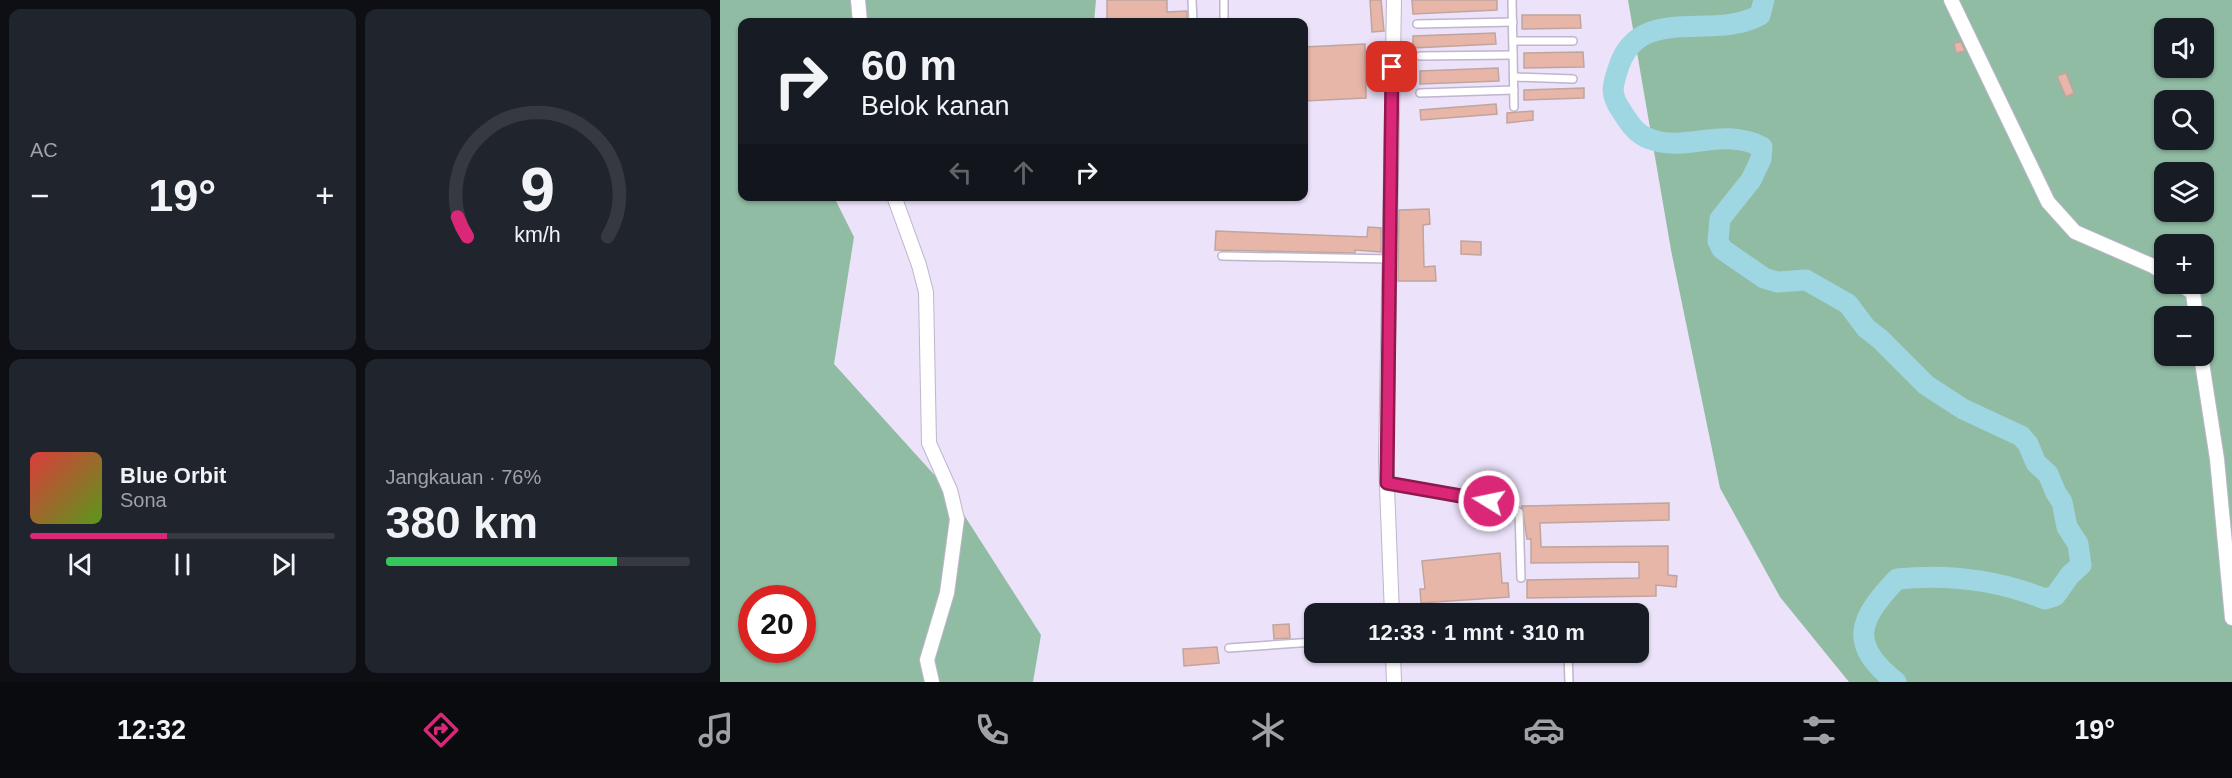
<!DOCTYPE html>
<html lang="id">
<meta charset="utf-8">
<style>
body{margin:0;font-family:Arial,sans-serif;background:#20242c;color:#f1f3f6;height:100vh;display:flex;flex-direction:column;font-size:22px;white-space:nowrap}
*{box-sizing:border-box;margin:0}
p{font-size:20px;color:#9ea1a6}
.icon{flex:none;width:33px;height:33px;fill:none;stroke:currentColor;stroke-width:2;stroke-linecap:round;stroke-linejoin:round}
.map{position:relative;flex:1;overflow:hidden}
.side{display:flex;flex-direction:column;gap:9px;padding:9px;background:#0d0f14;width:720px}
.side>*{flex:none}
.top-card{position:absolute;left:18px;top:18px;width:570px;height:183px;border-radius:12px;box-shadow:0 2px 4px #0004;background:#171b24;color:#f1f3f6;overflow:hidden}
.fabs{position:absolute;left:1434px;top:18px;display:grid;gap:12px}
.fabs a{display:grid;place-items:center;width:60px;height:60px;border-radius:12px;background:#171b24;box-shadow:0 2px 4px #0004;font-size:30px}
.speed{position:absolute;left:18px;top:585px;display:flex;gap:12px;font-size:30px;font-weight:700;text-align:center}
.speed>*{display:grid;place-content:center;width:78px;height:78px;border-radius:50%;background:#171b24;box-shadow:0 2px 4px #0004;line-height:1}
.speed .limit{border:9px solid #d22;background:#fff;color:#111}
.pin{position:absolute;display:grid;place-items:center;width:51px;height:51px;color:#fff;margin:-26px;border-radius:12px;box-shadow:0 3px 9px #0006}
.me{position:absolute;width:66px;margin:-33px;rotate:280deg;stroke-linejoin:round;filter:drop-shadow(0 0 4px #0008)}
.turn{display:flex;align-items:center;gap:21px;height:126px;padding:0 24px;font-size:27px}
.turn .icon{width:78px;height:78px;stroke-width:2.5}
.turn b{display:block;font-size:42px;line-height:51px}
.lanes{display:flex;align-items:center;height:57px;padding:0 24px;background:#0003;justify-content:center;gap:30px;direction:ltr}
.lanes .off{opacity:.35}
.big{font-size:45px;font-weight:600;line-height:1.1}
.side .widget{flex:1;display:flex;flex-direction:column;justify-content:center;gap:9px;min-width:0;padding:0 21px;border-radius:12px;background:#20242c}
.side .dial{align-items:center;gap:0}
.dial svg{height:156px;overflow:visible;fill:none;stroke:#363941;stroke-width:7;stroke-linecap:round;text-anchor:middle}
.dial text{fill:#f1f3f6;stroke:none}
.song{display:flex;align-items:center;gap:18px}
.cover{width:72px;height:72px;border-radius:9px;background:linear-gradient(135deg,hsl(0 70% 55%),hsl(90 70% 35%))}
.played{height:6px;border-radius:3px;background:linear-gradient(90deg,#db2777 45%,#363941 45%)}
.keys{display:flex;justify-content:space-around;direction:ltr}
.heat{display:flex;justify-content:space-between;align-items:center;font-size:33px;direction:ltr}
.charge{height:9px;border-radius:4px;background:linear-gradient(90deg,#34c759 76%,#363941 0)}
.side .tiles{flex:1;display:grid;gap:9px;grid-template-columns:repeat(2,1fr)}
.trip{position:absolute;left:584px;top:603px;width:345px;height:60px;border-radius:12px;background:#171b24;box-shadow:0 2px 4px #0004;font-weight:600;line-height:60px;text-align:center}
.tab-bar{display:flex;height:96px;justify-content:space-around;align-items:center;background:#090b0e;color:#9ea1a6}
.tab-bar .icon{width:42px;height:42px}
.tab-bar .on{color:#db2777}
.tab-bar b{font-size:27px;color:#f1f3f6}
main{display:flex;flex:1;min-height:0}
.map>svg:first-child{display:block}
.forest{fill:#90bca3;fill-rule:evenodd}
.lines{fill:none;stroke-linecap:round;stroke-linejoin:round}
.river{stroke:#9ed6e2;stroke-width:21}
.building{fill:#e7b6a9;stroke:#bfa59d;stroke-width:1.5}
.service-casing{stroke:#bfb5cc;stroke-width:10}
.minor-casing{stroke:#bfb5cc;stroke-width:16}
.service{stroke:#fff;stroke-width:7}
.minor{stroke:#fff;stroke-width:14}
.route-casing{stroke:#8e194d;stroke-width:15}
.route{stroke:#db2777;stroke-width:10}
</style>
<main>
<section class="side">
<div class="tiles">
<div class="widget"><p>AC</p>
<div class="heat"><a>−</a><b class="big">19°</b><a>+</a></div>
</div>
<div class="widget dial"><svg viewBox="0 0 100 80">
<path d="M14 69A42 42 0 1 1 86 69"/>
<path d="M14 69A42 42 0 0 1 9 59" stroke="#db2777"/>
<text x="50" y="56" font-size="32" font-weight="700">9</text>
<text x="50" y="72" font-size="11">km/h</text>
</svg></div>
<div class="widget">
<div class="song"><i class="cover"></i><div><b>Blue Orbit</b><p>Sona</p></div></div>
<div class="played"></div>
<div class="keys"><svg class="icon" aria-label="previous" viewBox="0 0 24 24"><path d="M18 5L8 12l10 7zM5 5v14"/></svg><svg class="icon" aria-label="pause" viewBox="0 0 24 24"><path d="M8 5v14M16 5v14"/></svg><svg class="icon" aria-label="next" viewBox="0 0 24 24"><path d="M6 5l10 7-10 7zM19 5v14"/></svg></div>
</div>
<div class="widget"><p>Jangkauan · 76%</p><b class="big">380 km</b><div class="charge"></div></div>
</div>
</section>
<div class="map">
<svg width="1512" height="682" viewBox="0 0 1512 682">
<rect width="100%" height="100%" fill="#ece2fa"/>
<g class="forest">
<path d="M 0,0 L 376,0 L 374,22 L 22,22 L 22,196 L 114,197 L 134,237 L 114,364 L 228,490 L 321,635 L 313,682 L 0,682 ZM 32,598 L 82,598 L 82,650 L 32,650 Z"/>
<path d="M 908,0 L 1512,0 L 1512,682 L 1129,682 L 1060,597 L 1000,488 L 951,250 ZM 1444,28 L 1484,28 L 1484,68 L 1444,68 ZM 1444,100 L 1484,100 L 1484,140 L 1444,140 ZM 1444,172 L 1484,172 L 1484,212 L 1444,212 ZM 1444,244 L 1484,244 L 1484,284 L 1444,284 ZM 1444,316 L 1484,316 L 1484,356 L 1444,356 Z"/>
</g>
<g class="lines">
<path class="river" d="M 1044,0 L 1040,15 C 992,42 918,2 898,69 C 893,84 890,93 899,107 C 907,120 915,134 930,139 C 967,153 1001,126 1042,147 L 1041,159 L 1031,180 L 1000,219 L 998,241 L 1002,249 L 1044,278 L 1057,282 L 1086,280 L 1128,304 L 1146,328 L 1160,339 L 1206,385 L 1243,409 L 1301,436 L 1308,444 L 1316,463 L 1328,474 L 1336,493 L 1342,502 L 1347,527 L 1358,544 L 1361,565 L 1350,575 L 1335,596 L 1325,599 C 1278,580 1227,574 1177,579 C 1138,620 1128,644 1176,682"/>
</g>
<g class="building">
<polygon points="387,0 447,0 447,12 467,11 467,22 387,22"/>
<polygon points="650,0 661,0 664,31 652,32"/>
<polygon points="692,0 777,0 777,10 693,14"/>
<polygon points="802,15 860,15 861,28 802,29"/>
<polygon points="775,33 776,44 693,48 693,36"/>
<polygon points="1241,42 1245,51 1236,53 1234,43"/>
<polygon points="645,44 646,98 584,101 584,47"/>
<polygon points="863,52 864,67 804,68 804,53"/>
<polygon points="778,68 779,81 700,84 700,71"/>
<polygon points="1346,73 1354,93 1346,97 1337,76"/>
<polygon points="864,88 864,98 804,100 804,90"/>
<polygon points="776,104 777,114 701,120 700,110"/>
<polygon points="813,111 813,120 787,123 787,113"/>
<polygon points="709,209 710,224 703,225 704,267 715,266 716,281 678,281 679,210"/>
<polygon points="648,227 661,228 661,252 635,250 635,253 495,250 496,231 647,237"/>
<polygon points="741,241 761,242 761,255 741,254"/>
<polygon points="949,503 949,520 820,523 821,547 948,546 948,575 957,576 956,587 936,585 936,596 807,598 807,580 919,578 919,562 811,563 811,539 807,539 802,506"/>
<polygon points="780,553 782,583 788,583 789,597 701,603 700,589 705,589 702,561"/>
<polygon points="569,624 570,638 554,639 553,625"/>
<polygon points="497,647 499,663 464,666 463,649"/>
</g>
<g class="lines">
<defs>
<g id="service">
<polyline points="472,0 473,22"/>
<polyline points="504,0 504,22"/>
<polyline points="792,0 794,107"/>
<polyline points="697,24 793,22"/>
<polyline points="793,41 853,41"/>
<polyline points="700,56 793,55"/>
<polyline points="794,77 853,79"/>
<polyline points="700,93 794,90"/>
<polyline points="502,256 671,259"/>
<polyline points="667,483 789,505 799,512 801,578"/>
<polyline points="509,648 594,642"/>
<polyline points="848,652 849,682"/>
</g>
<g id="minor">
<polyline points="138,0 140,22"/>
<polyline points="1231,0 1328,202 1355,232 1433,266 1444,273"/>
<polyline points="174,196 199,265 206,292 209,443 230,490 237,519 227,593 207,660 212,682"/>
<polyline points="1460,284 1473,293 1476,316"/>
<polyline points="1481,356 1497,459 1512,618"/>
<polyline points="672,614 666,461 674,0"/>
<polyline points="673,652 674,682"/>
</g>
</defs>
<use href="#service" class="service-casing"/>
<use href="#minor" class="minor-casing"/>
<use href="#service" class="service"/>
<use href="#minor" class="minor"/>
</g>
<g class="lines">
<defs>
<polyline id="route" points="672,67 667,483 769,501"/>
</defs>
<use href="#route" class="route-casing"/>
<use href="#route" class="route"/>
</g>
</svg>
<div class="fabs">
<a><svg class="icon" aria-label="sound" viewBox="0 0 24 24"><path d="M4 9h4l5-4v14l-5-4H4zM17 9q2 3 0 6"/></svg></a>
<a><svg class="icon" aria-label="search" viewBox="0 0 24 24"><circle cx="10" cy="10" r="6"/><path d="M15 15l6 6"/></svg></a>
<a><svg class="icon" aria-label="layers" viewBox="0 0 24 24"><path d="M12 4l9 5-9 5-9-5zM3 14l9 5 9-5"/></svg></a>
<a>+</a>
<a>−</a>
</div>
<div class="speed"><div class="limit">20</div></div>
<div class="pin" style="left:672px;top:67px;background:#d93025"><svg class="icon" aria-label="arrive" viewBox="0 0 24 24"><path d="M6 21V4h12l-3 4 3 4H6"/></svg></div>
<svg class="me" style="left:769px;top:501px" viewBox="-20 -20 40 40"><circle r="17" fill="#db2777" stroke="#fff" stroke-width="3"/><path d="M0-11L8 9 0 5-8 9z" fill="#fff"/></svg>
<div class="trip">12:33 · 1 mnt · 310 m</div>
<div class="top-card">
<div class="turn"><svg class="icon" aria-label="right" viewBox="0 0 24 24"><path d="M7 20v-9h11M14 6l5 5-5 5"/></svg><div><b>60 m</b>Belok kanan</div></div>
<div class="lanes"><svg class="icon off" aria-label="left" viewBox="0 0 24 24"><path d="M17 20v-9H6M10 6l-5 5 5 5"/></svg><svg class="icon off" aria-label="ahead" viewBox="0 0 24 24"><path d="M12 20V5M6 11l6-6 6 6"/></svg><svg class="icon" aria-label="right" viewBox="0 0 24 24"><path d="M7 20v-9h11M14 6l5 5-5 5"/></svg></div>
</div>
</div>
</main>
<nav class="tab-bar">
<b>12:32</b>
<svg class="icon on" aria-label="directions" viewBox="0 0 24 24"><path d="M12 3l9 9-9 9-9-9zM9 14v-3h6M13 9l2 2-2 2"/></svg>
<svg class="icon" aria-label="music" viewBox="0 0 24 24"><path d="M9 18V5l10-2v13"/><circle cx="6" cy="18" r="3"/><circle cx="16" cy="16" r="3"/></svg>
<svg class="icon" aria-label="phone" viewBox="0 0 24 24"><path d="M5 4h4l2 5-3 2q2 4 5 5l2-3 5 2v4C11 20 4 13 5 4z"/></svg>
<svg class="icon" aria-label="climate" viewBox="0 0 24 24"><path d="M12 3v18M4 7l16 10M4 17L20 7"/></svg>
<svg class="icon" aria-label="car" viewBox="0 0 24 24"><path d="M5 17H2v-5l4-1 3-4h7l3 4 3 1v5h-3M9 17h6M6 11h13"/><circle cx="7" cy="17" r="2"/><circle cx="17" cy="17" r="2"/></svg>
<svg class="icon" aria-label="filters" viewBox="0 0 24 24"><path d="M4 7h16M4 17h16"/><circle cx="9" cy="7" r="2"/><circle cx="15" cy="17" r="2"/></svg>
<b>19°</b>
</nav>
